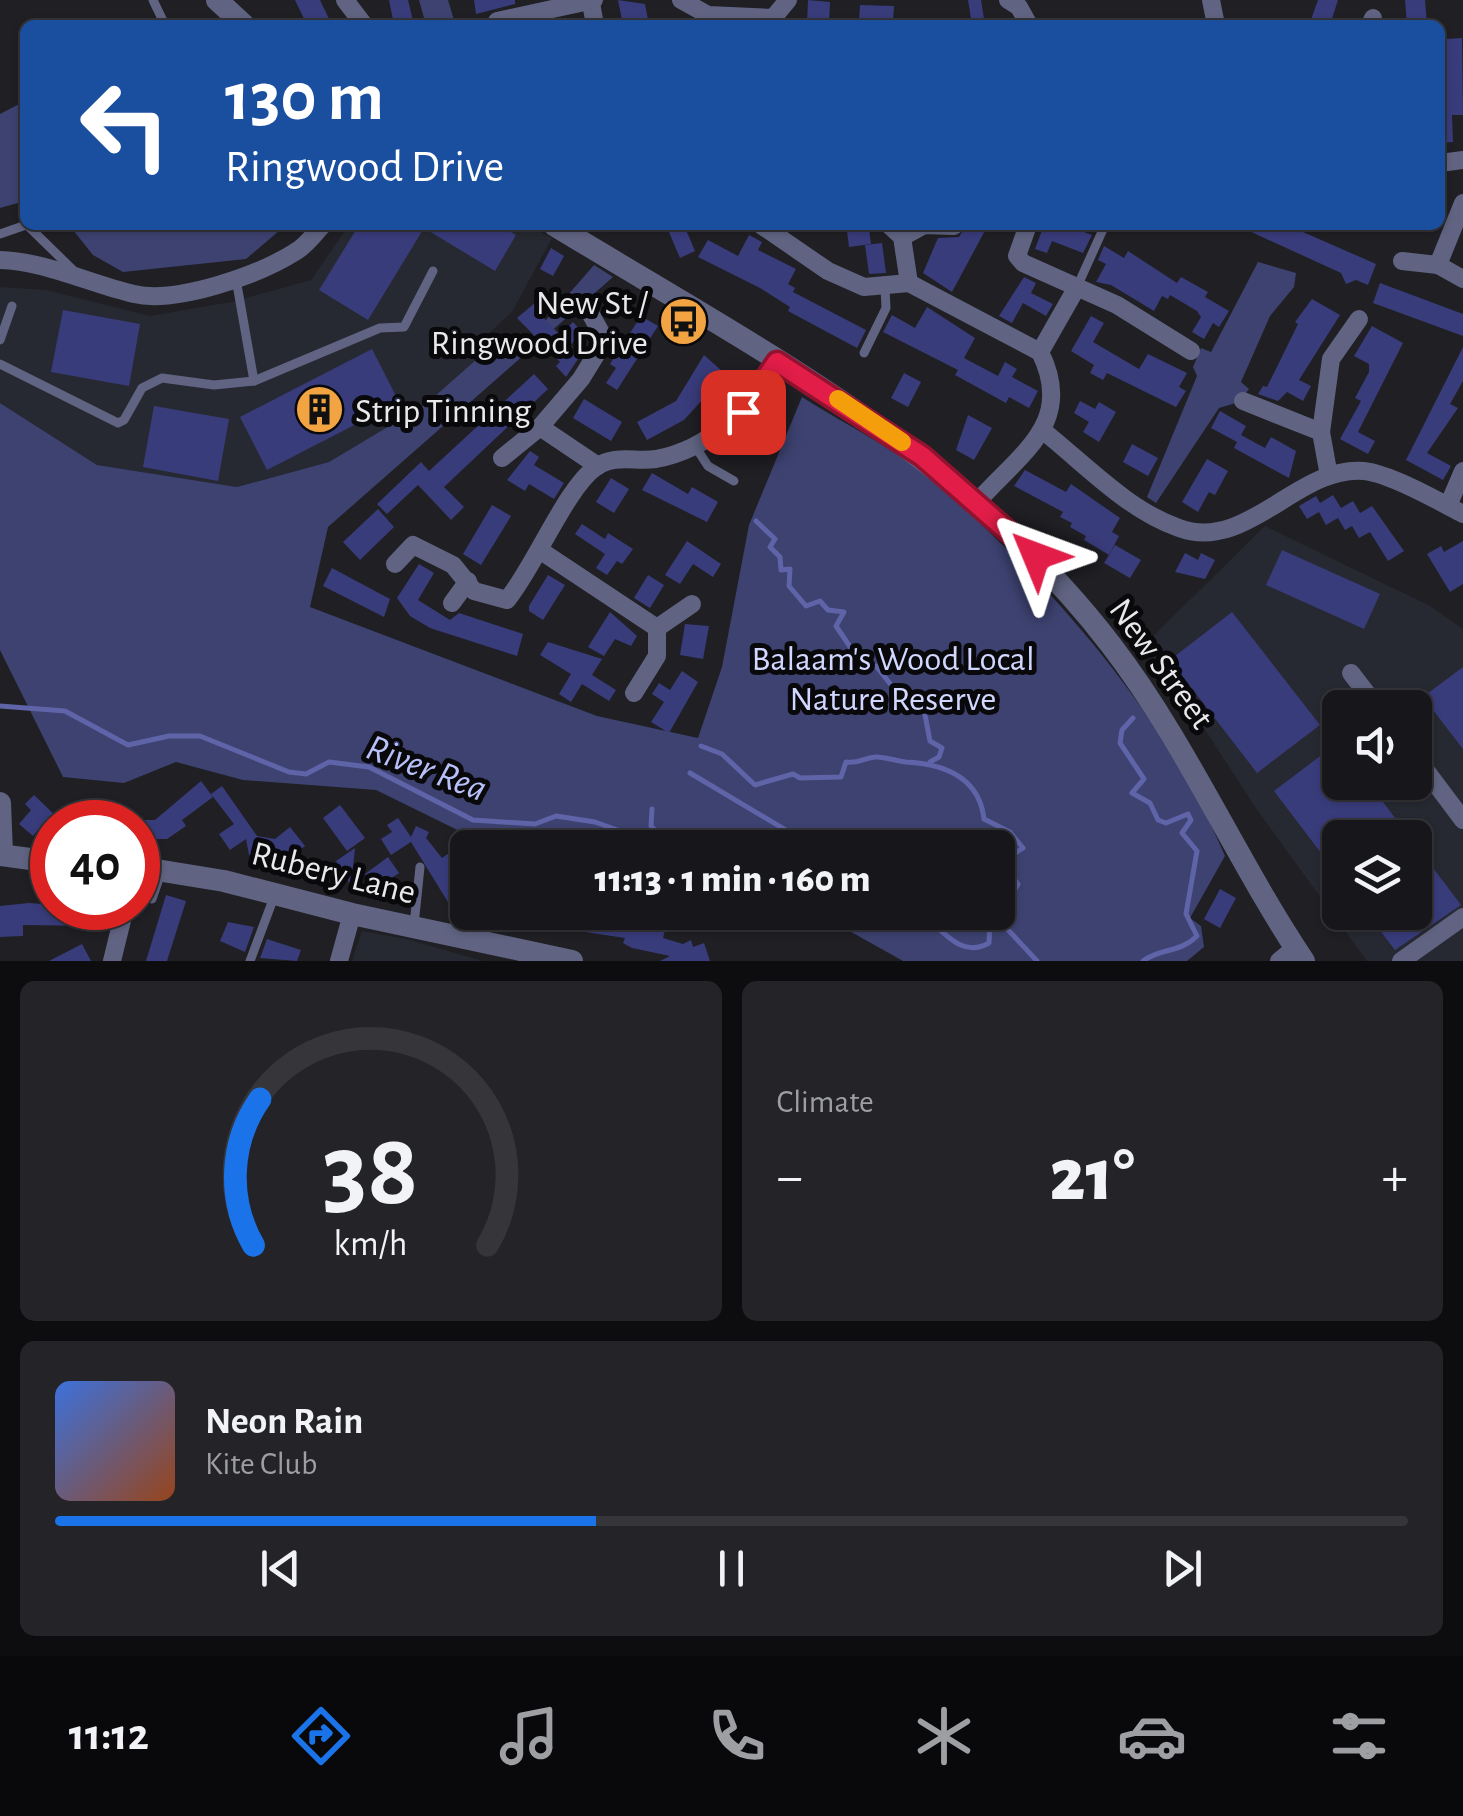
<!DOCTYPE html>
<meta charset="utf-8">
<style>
body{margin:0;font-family:"Alegreya Sans",sans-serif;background:#242428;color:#f1f3f6;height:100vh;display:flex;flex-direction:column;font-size:38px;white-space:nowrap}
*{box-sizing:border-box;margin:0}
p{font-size:32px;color:#9e9fa3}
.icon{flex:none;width:55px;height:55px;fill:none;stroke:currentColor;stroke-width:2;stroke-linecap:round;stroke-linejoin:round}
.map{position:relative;height:961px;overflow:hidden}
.sheet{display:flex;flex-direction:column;gap:20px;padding:20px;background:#0d0d0f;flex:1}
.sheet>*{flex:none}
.guide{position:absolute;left:20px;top:20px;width:1425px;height:210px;border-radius:15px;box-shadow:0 2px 8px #0004,0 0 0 2px #36363a;background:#1a4fa0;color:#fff;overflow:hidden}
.tools{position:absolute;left:1322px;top:690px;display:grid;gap:20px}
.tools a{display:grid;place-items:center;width:110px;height:110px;border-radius:15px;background:#17171b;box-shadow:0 2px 8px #0004,0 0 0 2px #36363a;font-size:50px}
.speed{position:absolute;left:30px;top:800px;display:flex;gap:20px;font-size:50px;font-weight:700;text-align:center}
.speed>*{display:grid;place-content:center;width:130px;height:130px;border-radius:50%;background:#17171b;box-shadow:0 2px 8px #0004,0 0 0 2px #36363a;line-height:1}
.speed .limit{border:15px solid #d22;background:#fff;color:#111}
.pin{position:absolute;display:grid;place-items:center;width:85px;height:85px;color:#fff;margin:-42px;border-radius:20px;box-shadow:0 5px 15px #0006}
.me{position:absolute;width:110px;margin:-55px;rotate:314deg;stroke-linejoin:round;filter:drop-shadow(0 0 8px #0008)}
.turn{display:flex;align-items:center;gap:35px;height:210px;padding:0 40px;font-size:45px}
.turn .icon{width:130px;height:130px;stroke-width:2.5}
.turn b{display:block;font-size:70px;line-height:85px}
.big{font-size:75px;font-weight:800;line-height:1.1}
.sheet .card{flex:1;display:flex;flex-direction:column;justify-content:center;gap:15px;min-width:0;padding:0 35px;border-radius:15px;background:#242428}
.sheet .dial{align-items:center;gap:0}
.dial svg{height:260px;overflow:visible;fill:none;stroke:#36363a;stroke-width:7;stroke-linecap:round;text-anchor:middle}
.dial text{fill:#f1f3f6;stroke:none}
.song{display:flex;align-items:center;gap:30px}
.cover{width:120px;height:120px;border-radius:15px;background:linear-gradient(135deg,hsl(220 70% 55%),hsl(20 70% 35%))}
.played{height:10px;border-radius:5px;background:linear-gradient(90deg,#1a73e8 40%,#36363a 40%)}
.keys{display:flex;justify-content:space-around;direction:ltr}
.heat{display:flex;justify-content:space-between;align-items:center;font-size:55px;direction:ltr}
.sheet .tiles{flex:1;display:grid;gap:20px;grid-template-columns:1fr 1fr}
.card:last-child{grid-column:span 2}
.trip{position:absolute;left:450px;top:830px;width:565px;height:100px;border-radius:15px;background:#17171b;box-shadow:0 2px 8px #0004,0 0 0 2px #36363a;font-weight:800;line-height:100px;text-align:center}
.tab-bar{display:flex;height:160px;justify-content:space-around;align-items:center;background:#09090b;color:#9e9fa3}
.tab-bar .icon{width:70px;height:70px}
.tab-bar .on{color:#1a73e8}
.tab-bar b{font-size:45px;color:#f1f3f6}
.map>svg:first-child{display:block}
.built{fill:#272932;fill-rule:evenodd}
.green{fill:#3d4271}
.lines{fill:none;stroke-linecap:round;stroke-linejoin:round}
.stream{stroke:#5e64a7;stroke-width:5}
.building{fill:#393c7b}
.service{stroke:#606482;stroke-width:9}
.minor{stroke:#606482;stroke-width:18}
.tertiary{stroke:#606482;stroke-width:22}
.route-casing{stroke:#92132f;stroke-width:25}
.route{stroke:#e11d48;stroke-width:18}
.slow{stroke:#f59e0b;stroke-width:18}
.labels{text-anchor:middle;stroke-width:10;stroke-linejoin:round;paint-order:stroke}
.poi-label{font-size:35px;fill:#e9e9ec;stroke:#09090b;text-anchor:end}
.park-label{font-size:35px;fill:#d1d7ff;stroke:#09090b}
.street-label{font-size:35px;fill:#e9e9ec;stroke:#09090b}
.water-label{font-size:38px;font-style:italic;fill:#b8c0fa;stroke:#09090b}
</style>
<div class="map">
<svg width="1463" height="961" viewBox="0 0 1463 961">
<rect width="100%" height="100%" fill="#1f1f24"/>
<g class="built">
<polygon points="349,225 529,225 552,238 512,312 486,336 495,343 426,404 329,462 237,487 97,465 0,403 0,287 46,290 150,316 231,302 311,280"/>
<path d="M 1265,526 L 1430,606 L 1463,629 L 1463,961 L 1367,961 L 1255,807 L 1148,641 ZM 1340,708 L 1415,708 L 1415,782 L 1340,782 ZM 1340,838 L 1415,838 L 1415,912 L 1340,912 Z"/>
<polygon points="362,931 406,939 483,961 352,961"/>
</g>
<g class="green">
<polygon points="419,0 448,0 454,20 467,25 426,25"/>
<polygon points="25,101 25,201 0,208 0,114"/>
<polygon points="69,225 286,225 246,259 123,272 93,255"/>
<polygon points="1258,262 1296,273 1294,287 1270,316 1241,382 1249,389 1239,402 1219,408 1156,503 1147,497 1197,376 1193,367 1201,348 1211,352"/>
<path d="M 594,265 L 613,277 L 328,527 L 310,607 L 597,716 L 698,738 L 722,667 L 749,525 L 802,397 C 846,425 898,450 937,484 C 1053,586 1164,713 1225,856 L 1190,918 L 1201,926 L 1204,947 L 1187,961 L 903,961 L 828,919 L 736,928 L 696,913 L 998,912 L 998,848 L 488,845 L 376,790 L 243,780 L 176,762 L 124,783 L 63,777 L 0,650 L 0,403 L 97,465 L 237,487 L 329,462 L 426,404 L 495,343 L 533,335 Z"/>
</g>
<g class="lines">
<g class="stream">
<polyline points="756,521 775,539 770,547 780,557 781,570 790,569 789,586 806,606 820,601 828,610 844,612 836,626 861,663 876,666 892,686 907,693 913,706 924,710 930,741 942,748 939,757 930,762"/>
<polyline points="0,706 65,711 128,745 169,736 200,736 289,772 306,774 329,762 369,767 473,820 535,824 556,816 595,822 668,848"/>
<path d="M 1133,718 L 1122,730 L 1120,743 L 1144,779 L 1132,793 L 1150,803 L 1158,820 L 1166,823 L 1188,814 L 1191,820 L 1182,833 L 1197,851 L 1186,914 L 1197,936 C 1180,953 1160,948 1143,961"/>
<path d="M 701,746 L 722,754 L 755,785 L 793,774 L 800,778 L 841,777 L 846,762 C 859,764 863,758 875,757 C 883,756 896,761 906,762 C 943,764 979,776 984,819 L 1010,832 L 1023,848 L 1000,863 L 1018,884 C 1009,897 1012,909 1005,923"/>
<polyline points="690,773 816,848"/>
<polyline points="652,809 651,826 662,838 662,846"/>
<polyline points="772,912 794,923 814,912"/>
<path d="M 919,912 C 942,927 959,960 989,943 L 990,923 L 998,919 L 1037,961"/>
</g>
</g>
<g class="building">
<polygon points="295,0 320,0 332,25 307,25"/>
<polygon points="389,0 408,0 414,25 394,25"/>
<polygon points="474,0 515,0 515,4 476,14"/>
<polygon points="618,0 645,4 649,25 623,25"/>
<polygon points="808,0 830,2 829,25 807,25"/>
<polygon points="968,0 981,0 985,25 972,25"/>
<polygon points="1318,0 1338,0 1330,25 1309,25"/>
<polygon points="1405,0 1425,0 1427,25 1407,25"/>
<polygon points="860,5 894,6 893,21 859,20"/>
<polygon points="1462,38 1463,115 1452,115 1453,142 1440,143 1442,59 1447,59 1446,39"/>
<polygon points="359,225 499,225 516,235 495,271 424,228 368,320 319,290"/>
<polygon points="666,225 684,225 695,251 680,258"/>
<polygon points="966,225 988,225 952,292 923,273 938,238 959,237"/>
<polygon points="1044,225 1066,225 1092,235 1083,253 1052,241 1047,253 1035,249"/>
<polygon points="1236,225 1287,225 1376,264 1368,285 1356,280 1346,284 1341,273"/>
<polygon points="869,228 871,244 849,247 847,231"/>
<polygon points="749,235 762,242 758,250 796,269 788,284 795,288 793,292 866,330 857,348 788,311 790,307 760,288 698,257 708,240 738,256"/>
<polygon points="882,243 886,273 869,274 865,245"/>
<polygon points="1104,246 1124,258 1128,251 1177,283 1181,277 1208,292 1205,297 1229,311 1219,327 1213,323 1204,339 1192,332 1201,317 1197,311 1170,295 1168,299 1162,296 1154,311 1111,285 1096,282 1106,264 1098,260"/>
<polygon points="551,248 564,256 553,276 540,269"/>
<polygon points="1024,277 1036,283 1031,293 1053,304 1046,316 1023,303 1012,323 999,316"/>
<polygon points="1380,283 1463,314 1463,336 1373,303"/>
<polygon points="548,292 556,301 540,314 560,335 573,322 583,333 570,345 578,359 566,377 556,366 560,362 517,318"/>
<polygon points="1312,299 1340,315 1299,380 1311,386 1303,401 1287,392 1278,401 1258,394 1263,386 1267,387 1298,324 1295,322"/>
<polygon points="927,307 975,338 964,358 998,376 1005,362 1017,369 1012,377 1038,391 1029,408 1009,397 1006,403 955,375 958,370 883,332 892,315 915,328"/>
<polygon points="63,310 140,324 129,386 51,372"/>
<polygon points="641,316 658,326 617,390 606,383 616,368 610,364"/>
<polygon points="1091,316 1104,323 1093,342 1139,369 1148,354 1187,373 1179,387 1186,391 1176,407 1107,373 1103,380 1090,373 1094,365 1071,351"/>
<polygon points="1372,326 1403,343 1358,432 1375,441 1368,454 1340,439 1361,401 1355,398 1369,372 1369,364 1354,356"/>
<polygon points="1463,347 1463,381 1450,404 1458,408 1427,453 1451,466 1443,480 1406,460"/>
<polygon points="372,349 399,402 267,470 240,417"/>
<polygon points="704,355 732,380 725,393 715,386 684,420 647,440 637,422 676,401"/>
<polygon points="904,373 921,382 908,407 891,398"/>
<polygon points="534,374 548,389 444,487 464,507 451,520 418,485 387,514 377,504 421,462 429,471"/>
<polygon points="584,399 622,422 611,441 573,418"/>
<polygon points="1080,401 1095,409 1099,402 1116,412 1099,442 1083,432 1089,422 1074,413"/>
<polygon points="154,406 229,419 218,481 143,467"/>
<polygon points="1220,411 1246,426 1241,435 1265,448 1271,437 1296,451 1289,478 1234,448 1237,442 1211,428"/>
<polygon points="968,415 992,428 974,460 956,450"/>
<polygon points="757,418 781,434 771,450 746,434"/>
<polygon points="1132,444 1158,458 1148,476 1123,462"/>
<polygon points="530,451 539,457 534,465 564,483 554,499 529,484 525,491 507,480"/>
<polygon points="1207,459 1228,471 1215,495 1209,492 1198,512 1182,502"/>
<polygon points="1025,470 1066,492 1071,484 1120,518 1112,532 1119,536 1109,555 1084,540 1086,536 1070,527 1072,523 1060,517 1063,512 1014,486"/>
<polygon points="652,473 688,494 692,487 718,502 707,522 642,490"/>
<polygon points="611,478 629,489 614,513 596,502"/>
<polygon points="1333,495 1341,508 1353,501 1360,513 1372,506 1404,551 1388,561 1370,532 1359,538 1352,526 1345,530 1338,518 1326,525 1319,512 1307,519 1299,506 1316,496 1320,503"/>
<polygon points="492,505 511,516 481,565 463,554"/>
<polygon points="378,509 394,527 360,560 343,542"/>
<polygon points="582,524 605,539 608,533 633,549 622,564 617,561 607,575 596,568 605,554 575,534"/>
<polygon points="687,541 721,564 713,577 693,564 680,584 665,575"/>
<polygon points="1463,541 1463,584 1450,592 1427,554 1441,546 1444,552"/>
<polygon points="1115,545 1141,560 1130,578 1104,563"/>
<polygon points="1282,550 1380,594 1364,629 1266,585"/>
<polygon points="1185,553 1198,560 1201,553 1215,560 1205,579 1175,572"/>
<polygon points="419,564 434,573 418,600 450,620 459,613 523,634 517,656 430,628 410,616 397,598"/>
<polygon points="332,568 390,599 384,617 323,586"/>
<polygon points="548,575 565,585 543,620 529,611 529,606"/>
<polygon points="648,575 664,585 650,608 634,598"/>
<polygon points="610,612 637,636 631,646 615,639 604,656 588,647"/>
<polygon points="1232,612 1320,725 1257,773 1170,660"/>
<polygon points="685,624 709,626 703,659 680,655"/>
<polygon points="548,642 602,659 592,675 616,690 609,701 582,684 571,702 559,694 571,674 540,655"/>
<polygon points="1463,667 1463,749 1423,697"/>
<polygon points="682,671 698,682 669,733 651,722 664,702 652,694 659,683 670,690"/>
<polygon points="1340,741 1340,782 1368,782 1410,838 1340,838 1340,878 1274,791"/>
<polygon points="201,781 213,797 182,820 186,826 167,839 138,839 138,820 155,820"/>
<polygon points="222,786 257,836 275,839 290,827 305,846 285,861 249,855 246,839 230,850 219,834 234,824 211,794"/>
<polygon points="34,795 62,822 44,822 33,836 19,824 31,810 25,804"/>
<polygon points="340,805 365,838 347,851 323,818"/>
<polygon points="398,818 411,837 416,826 429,832 426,838 442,858 449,853 468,876 459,920 411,842 391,855 381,839 392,832 387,825"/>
<polygon points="1415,844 1461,905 1395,950 1366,912 1415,912"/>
<polygon points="355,848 351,886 336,861"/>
<polygon points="388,857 399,873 375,889 365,874"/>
<polygon points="1220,889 1236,898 1220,928 1204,919"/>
<polygon points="166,895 186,901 167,961 146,961"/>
<polygon points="29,903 97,908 98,926 23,925 23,936 0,937 0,906"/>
<polygon points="557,912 595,917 597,912 665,930 663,938 683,944 691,940 693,947 704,943 710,961 660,961 670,956 632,948 623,943 625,938 565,929"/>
<polygon points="228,922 254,927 245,952 220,941"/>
<polygon points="267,939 301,950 297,961 260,958"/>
<polygon points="82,944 91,961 49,961"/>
</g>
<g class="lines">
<g class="service">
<polyline points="153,0 165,25"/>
<polyline points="27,225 75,272"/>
<polyline points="0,234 26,225"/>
<polyline points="236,279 254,381 380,328 404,327 433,271"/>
<polyline points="1077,287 1105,225"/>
<polyline points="0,340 12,306"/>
<polyline points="864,353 886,308 885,288"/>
<polyline points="0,364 118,423 124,420 142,388 162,378 214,385 254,381"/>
<polyline points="695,446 708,466 734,481"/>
<polyline points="152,899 161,873"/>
<polyline points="414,925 420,867"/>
<polyline points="250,961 274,897"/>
</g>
<g class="minor">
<polyline points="345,0 364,25"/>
<polyline points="681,0 708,15 773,18"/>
<polyline points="1008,0 1019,7 1029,25"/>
<polyline points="1211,0 1216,25"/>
<polyline points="591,3 595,25"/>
<polyline points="497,21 594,0"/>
<polyline points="777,25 773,18 788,0"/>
<polyline points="1370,25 1373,18"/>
<polyline points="1440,163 1463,160"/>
<polyline points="1463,203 1438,265 1463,279"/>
<path d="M 761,225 L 828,271 L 864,287 L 909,283 L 1040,352 C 1075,422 1022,452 978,501"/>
<polyline points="889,225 902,237 909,283"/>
<polyline points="1028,225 1017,256 1023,263 1117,305 1191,351"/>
<polyline points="902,237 924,225 954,226"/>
<path d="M 0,260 C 45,261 90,284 134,294 C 176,304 259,275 295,252 C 306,246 314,234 323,225"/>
<polyline points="1402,261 1438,265"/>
<polyline points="1040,352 1077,287"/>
<polyline points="1243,401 1321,432 1329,476"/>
<polyline points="540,427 581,379 605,340 589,311"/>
<path d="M 1042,430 C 1084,463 1127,510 1179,528 C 1247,553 1298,465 1364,471 C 1391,474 1438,501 1463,514"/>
<polyline points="1321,432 1331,359 1359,319"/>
<polyline points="502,458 540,427 598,466"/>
<polyline points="1448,506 1463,471"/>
<polyline points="541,551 657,628 657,656 634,693"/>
<path d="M 395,564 L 413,545 L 453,565 L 474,591 L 507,600 C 535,566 566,488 596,467 C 615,454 635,462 656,459 C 711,449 751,407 777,361"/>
<polyline points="452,603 468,581"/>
<polyline points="657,628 692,604"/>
<polyline points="1351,673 1378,708"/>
<polyline points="1415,756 1463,820"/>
<polyline points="112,961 125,908"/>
<polyline points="339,961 352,914"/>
<polyline points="1279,961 1295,948"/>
<polyline points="1401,961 1463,917"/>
</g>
<g class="tertiary">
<polyline points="217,0 244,25"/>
<path d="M 554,225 C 754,347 966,455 1111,645 C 1187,744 1235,858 1304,961"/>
<polyline points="0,803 2,854"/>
<polyline points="0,855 52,862"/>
<polyline points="138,867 224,881 352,914 572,961"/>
</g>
</g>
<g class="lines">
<defs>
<polyline id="route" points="743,412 777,362 922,456 1036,556"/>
</defs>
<use href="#route" class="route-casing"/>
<use href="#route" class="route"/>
<polyline class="slow" points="838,399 902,442"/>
</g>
<defs>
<symbol id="bus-disc" viewBox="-11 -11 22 22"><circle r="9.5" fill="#f3a442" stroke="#09090b"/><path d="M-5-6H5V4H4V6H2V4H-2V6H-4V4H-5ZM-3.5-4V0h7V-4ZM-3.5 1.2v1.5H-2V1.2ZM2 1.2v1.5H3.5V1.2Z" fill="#111"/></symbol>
<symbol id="building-disc" viewBox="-11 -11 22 22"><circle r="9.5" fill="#f3a442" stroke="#09090b"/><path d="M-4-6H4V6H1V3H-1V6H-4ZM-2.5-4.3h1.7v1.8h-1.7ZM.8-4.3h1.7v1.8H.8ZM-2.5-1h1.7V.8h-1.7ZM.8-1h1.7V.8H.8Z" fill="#111"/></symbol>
</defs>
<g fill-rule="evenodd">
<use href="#bus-disc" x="656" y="294" width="55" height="55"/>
<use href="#building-disc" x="292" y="382" width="55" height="55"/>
</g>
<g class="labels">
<g class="poi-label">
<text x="648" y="314">New St /<tspan x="648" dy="40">Ringwood Drive</tspan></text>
<text x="355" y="422" text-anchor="start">Strip Tinning</text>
</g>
<g class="park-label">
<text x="893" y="670">Balaam's Wood Local<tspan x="893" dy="40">Nature Reserve</tspan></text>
</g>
<g class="street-label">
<text transform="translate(1162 663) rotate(54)" y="12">New Street</text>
<text transform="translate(334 872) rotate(14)" y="12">Rubery Lane</text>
</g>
<g class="water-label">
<text transform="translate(427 767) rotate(21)" y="13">River Rea</text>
</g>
</g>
</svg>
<div class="tools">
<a><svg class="icon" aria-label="sound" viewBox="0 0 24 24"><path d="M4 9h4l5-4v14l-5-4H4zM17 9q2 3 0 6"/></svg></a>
<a><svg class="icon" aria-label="layers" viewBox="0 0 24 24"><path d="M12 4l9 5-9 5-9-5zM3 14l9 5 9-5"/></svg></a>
</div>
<div class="speed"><div class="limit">40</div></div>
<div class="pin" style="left:743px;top:412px;background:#d93025"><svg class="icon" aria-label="arrive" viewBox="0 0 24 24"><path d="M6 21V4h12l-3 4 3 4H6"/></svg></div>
<svg class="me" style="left:1036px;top:556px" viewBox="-20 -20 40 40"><path d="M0-17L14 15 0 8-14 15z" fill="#e11d48" stroke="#fff" stroke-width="4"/></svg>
<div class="trip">11:13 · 1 min · 160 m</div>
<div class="guide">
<div class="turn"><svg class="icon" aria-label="left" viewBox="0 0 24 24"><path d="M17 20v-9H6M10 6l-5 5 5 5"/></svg><div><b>130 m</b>Ringwood Drive</div></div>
</div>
</div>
<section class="sheet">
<div class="tiles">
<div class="card dial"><svg viewBox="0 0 100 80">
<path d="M14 69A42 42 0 1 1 86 69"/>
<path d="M14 69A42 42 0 0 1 16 24" stroke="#1a73e8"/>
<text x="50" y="56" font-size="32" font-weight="700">38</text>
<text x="50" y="72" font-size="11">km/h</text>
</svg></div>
<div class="card"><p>Climate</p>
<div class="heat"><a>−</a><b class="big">21°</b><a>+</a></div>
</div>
<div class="card">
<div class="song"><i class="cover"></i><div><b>Neon Rain</b><p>Kite Club</p></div></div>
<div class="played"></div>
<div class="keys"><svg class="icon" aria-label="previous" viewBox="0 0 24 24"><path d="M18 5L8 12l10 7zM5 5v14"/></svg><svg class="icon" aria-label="pause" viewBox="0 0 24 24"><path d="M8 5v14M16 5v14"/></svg><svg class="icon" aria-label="next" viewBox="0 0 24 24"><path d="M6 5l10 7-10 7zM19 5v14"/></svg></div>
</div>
</div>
</section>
<nav class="tab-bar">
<b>11:12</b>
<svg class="icon on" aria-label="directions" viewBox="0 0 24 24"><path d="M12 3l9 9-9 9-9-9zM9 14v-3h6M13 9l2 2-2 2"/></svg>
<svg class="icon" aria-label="music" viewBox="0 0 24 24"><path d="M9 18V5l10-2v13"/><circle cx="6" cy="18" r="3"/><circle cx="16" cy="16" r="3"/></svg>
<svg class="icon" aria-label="phone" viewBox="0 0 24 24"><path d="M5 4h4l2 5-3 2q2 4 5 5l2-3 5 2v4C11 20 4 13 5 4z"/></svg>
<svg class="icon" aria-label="climate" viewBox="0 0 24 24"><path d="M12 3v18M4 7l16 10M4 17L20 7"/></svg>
<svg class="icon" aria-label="car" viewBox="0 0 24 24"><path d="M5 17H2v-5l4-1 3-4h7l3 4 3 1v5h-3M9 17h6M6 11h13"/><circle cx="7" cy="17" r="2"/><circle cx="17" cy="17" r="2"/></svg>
<svg class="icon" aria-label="filters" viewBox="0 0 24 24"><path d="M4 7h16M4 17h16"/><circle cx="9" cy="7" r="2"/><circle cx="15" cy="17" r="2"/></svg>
</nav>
